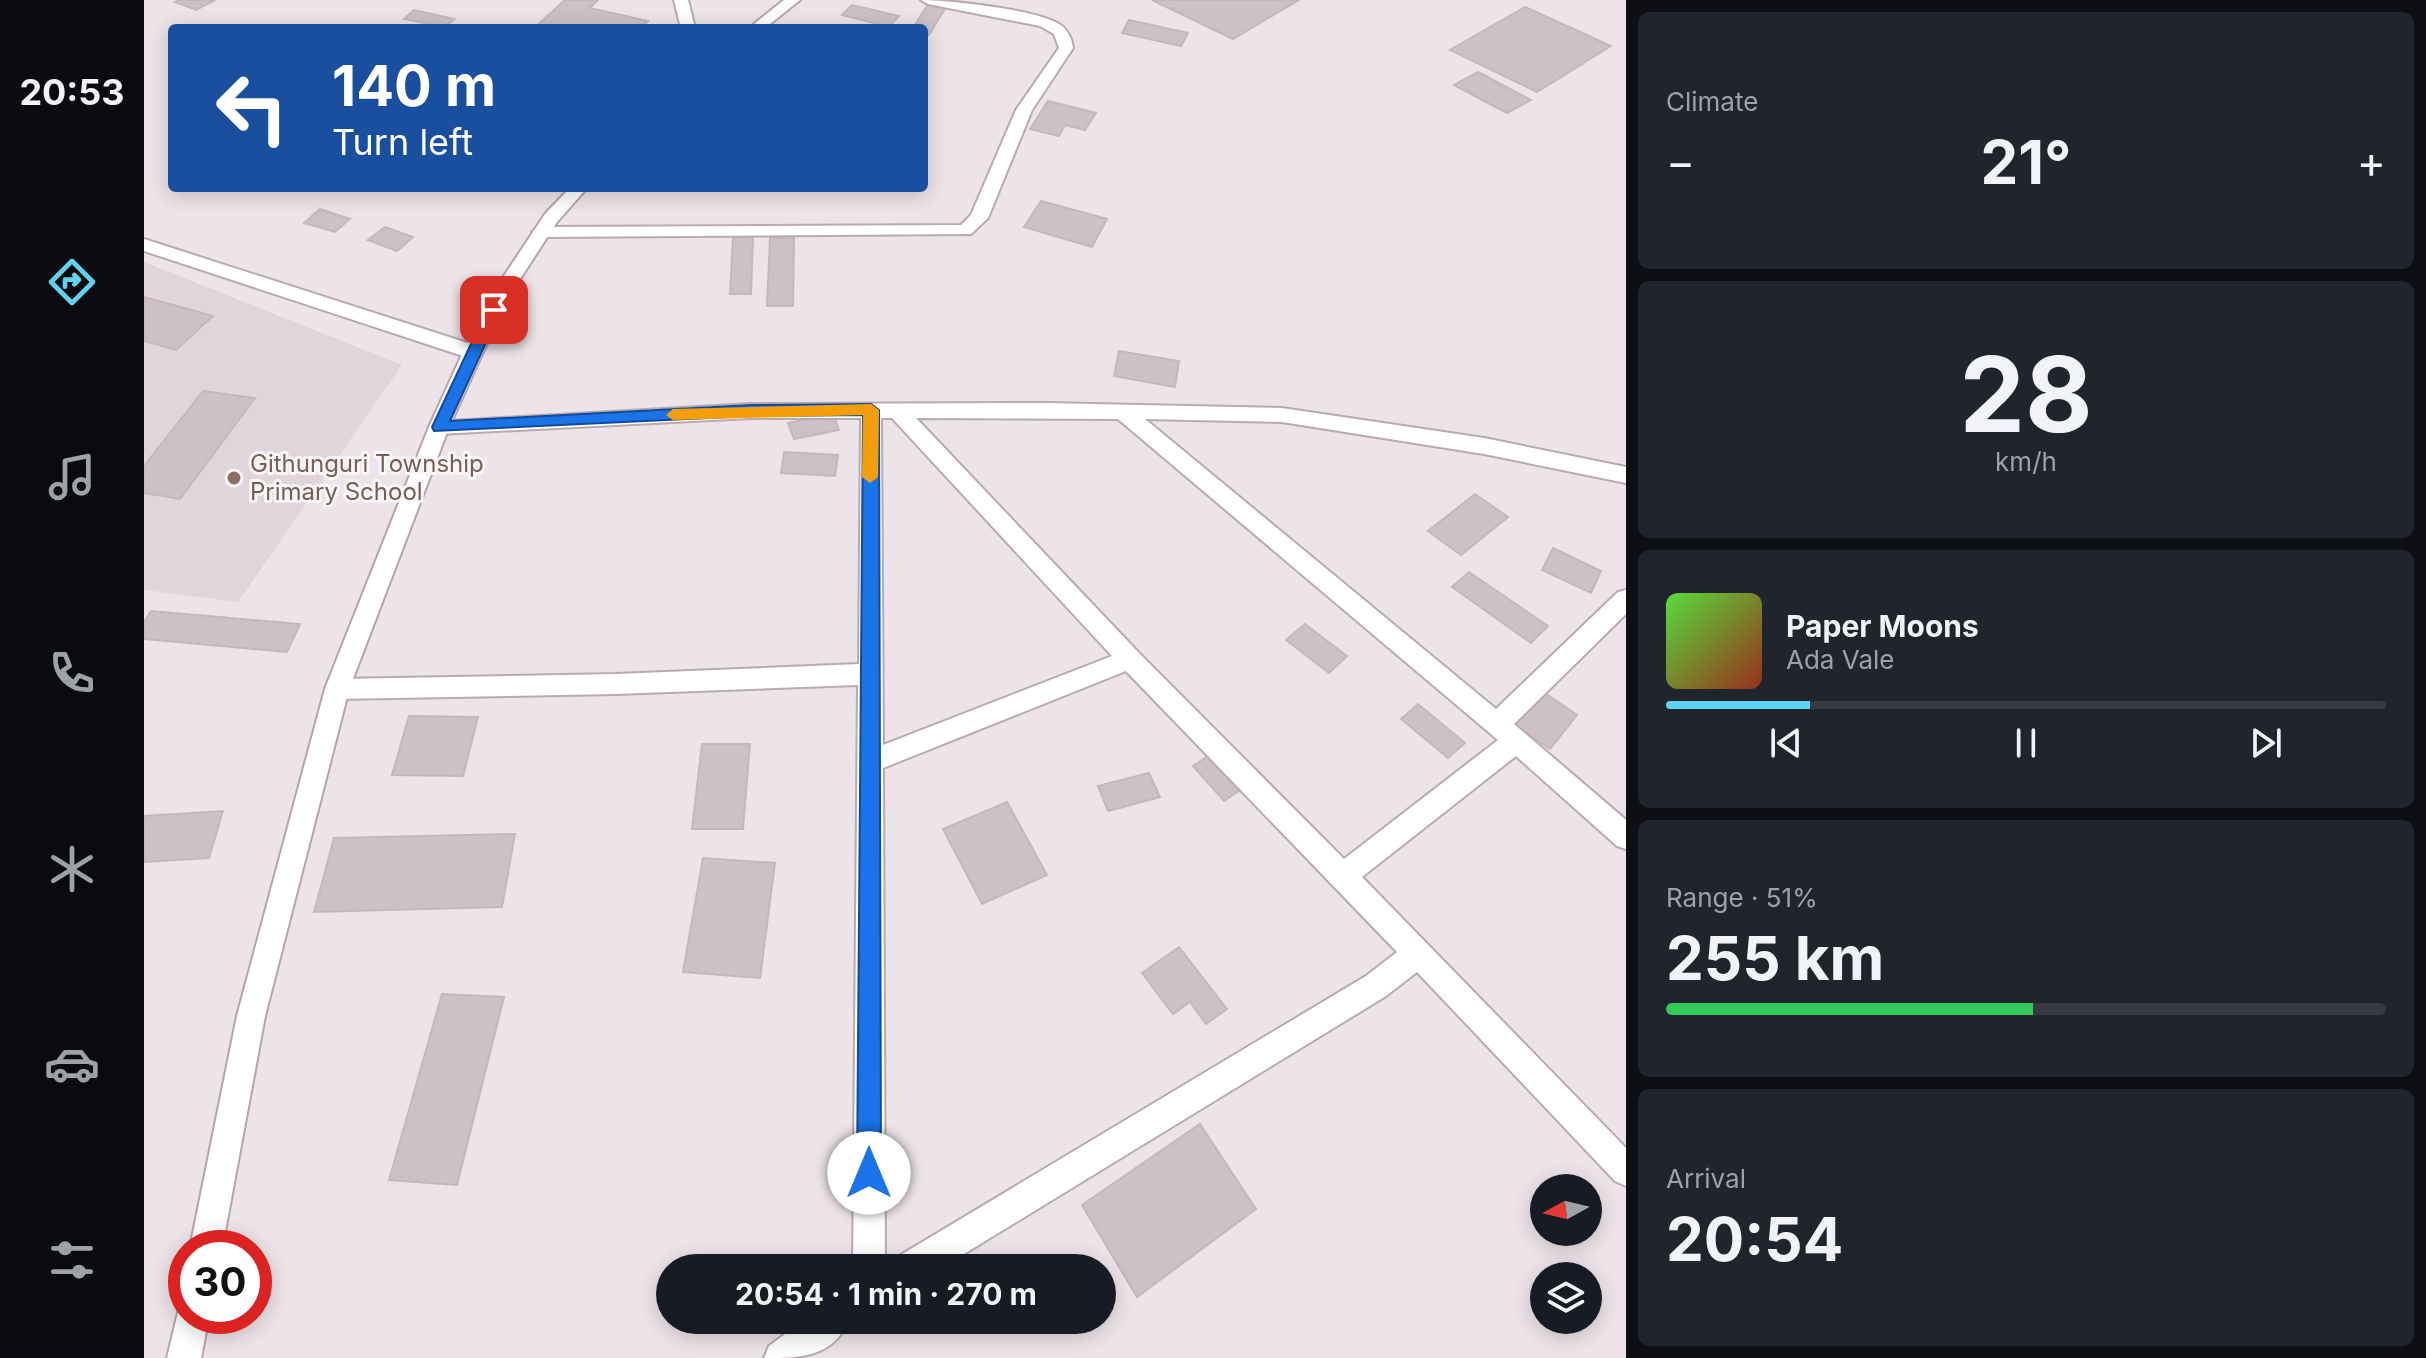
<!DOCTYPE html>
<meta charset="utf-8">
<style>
body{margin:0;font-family:Inter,sans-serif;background:#20242c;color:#f1f3f6;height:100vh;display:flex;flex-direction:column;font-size:30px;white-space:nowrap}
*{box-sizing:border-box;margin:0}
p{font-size:26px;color:#9ea1a6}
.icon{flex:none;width:44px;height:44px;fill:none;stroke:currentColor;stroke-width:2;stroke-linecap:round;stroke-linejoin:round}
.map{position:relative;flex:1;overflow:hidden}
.panel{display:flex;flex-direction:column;gap:12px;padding:12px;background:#0d0f14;width:800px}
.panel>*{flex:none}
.guide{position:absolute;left:24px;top:24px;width:760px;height:168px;border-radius:8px;box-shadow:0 4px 20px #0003;background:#1a4fa0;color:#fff;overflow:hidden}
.needle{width:52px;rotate:262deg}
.fabs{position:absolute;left:1386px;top:1174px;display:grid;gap:16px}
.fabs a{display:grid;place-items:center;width:72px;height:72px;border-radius:50%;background:#171b24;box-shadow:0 4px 20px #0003;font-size:40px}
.speed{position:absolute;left:24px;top:1230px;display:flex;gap:16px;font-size:40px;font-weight:700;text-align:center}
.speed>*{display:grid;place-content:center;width:104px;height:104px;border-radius:50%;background:#171b24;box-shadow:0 4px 20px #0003;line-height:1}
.speed .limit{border:12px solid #d22;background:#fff;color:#111}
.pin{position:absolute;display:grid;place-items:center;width:68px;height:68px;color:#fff;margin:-34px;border-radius:16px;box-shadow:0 4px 12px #0006}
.me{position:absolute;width:88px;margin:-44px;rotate:0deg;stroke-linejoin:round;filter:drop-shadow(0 0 6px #0008)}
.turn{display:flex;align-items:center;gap:28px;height:168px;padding:0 32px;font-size:36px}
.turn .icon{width:104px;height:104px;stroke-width:2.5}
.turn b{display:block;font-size:56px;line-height:68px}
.big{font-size:60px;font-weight:700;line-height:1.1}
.panel .card{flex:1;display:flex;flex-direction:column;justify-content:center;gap:12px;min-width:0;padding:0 28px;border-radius:12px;background:#20242c}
.panel .dial{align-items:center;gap:0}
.dial b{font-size:104px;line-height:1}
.song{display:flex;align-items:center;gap:24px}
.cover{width:96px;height:96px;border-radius:12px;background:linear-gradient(135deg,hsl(110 70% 55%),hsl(10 70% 35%))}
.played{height:8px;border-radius:4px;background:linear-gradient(90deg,#5ed3f2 20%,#363941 20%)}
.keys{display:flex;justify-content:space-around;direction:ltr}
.heat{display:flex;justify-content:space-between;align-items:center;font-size:44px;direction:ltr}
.charge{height:12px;border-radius:6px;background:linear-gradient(90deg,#34c759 51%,#363941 0)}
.trip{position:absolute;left:512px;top:1254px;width:460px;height:80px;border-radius:40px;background:#171b24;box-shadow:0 4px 20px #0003;font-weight:700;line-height:80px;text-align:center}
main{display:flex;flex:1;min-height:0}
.dock{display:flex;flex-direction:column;width:144px;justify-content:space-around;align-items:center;background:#090b0e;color:#9ea1a6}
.dock .icon{width:56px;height:56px}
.dock .active{color:#5ed3f2}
.dock b{font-size:36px;color:#f1f3f6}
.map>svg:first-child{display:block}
.built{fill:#e1d5db}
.building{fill:#cec0c7;stroke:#c7b6be;stroke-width:2}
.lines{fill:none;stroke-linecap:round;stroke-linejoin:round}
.street-casing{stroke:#b9aab0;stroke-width:4}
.secondary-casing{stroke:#b9a2ab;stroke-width:4}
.street{fill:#fff;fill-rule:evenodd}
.secondary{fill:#fff;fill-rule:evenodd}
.route{fill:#1a73e8;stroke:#114b97;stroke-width:2}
.slow{fill:#f59e0b}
.education-dot{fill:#8d6e63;stroke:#faf5f7;stroke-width:3}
.labels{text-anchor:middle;stroke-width:6;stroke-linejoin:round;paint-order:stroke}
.education-label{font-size:24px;fill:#785e54;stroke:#faf5f7;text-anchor:start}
</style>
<main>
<nav class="dock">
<b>20:53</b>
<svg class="icon active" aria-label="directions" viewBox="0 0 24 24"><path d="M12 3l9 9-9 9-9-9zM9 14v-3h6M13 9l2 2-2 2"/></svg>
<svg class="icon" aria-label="music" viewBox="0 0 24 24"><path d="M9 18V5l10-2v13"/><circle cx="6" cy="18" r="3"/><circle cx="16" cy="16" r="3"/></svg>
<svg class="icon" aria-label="phone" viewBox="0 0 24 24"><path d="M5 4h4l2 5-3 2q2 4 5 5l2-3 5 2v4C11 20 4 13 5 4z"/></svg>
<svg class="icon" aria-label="climate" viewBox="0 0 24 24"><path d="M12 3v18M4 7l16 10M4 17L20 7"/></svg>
<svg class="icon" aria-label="car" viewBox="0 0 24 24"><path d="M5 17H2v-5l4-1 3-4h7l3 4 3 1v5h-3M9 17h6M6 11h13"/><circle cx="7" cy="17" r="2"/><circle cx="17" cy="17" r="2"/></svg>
<svg class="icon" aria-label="filters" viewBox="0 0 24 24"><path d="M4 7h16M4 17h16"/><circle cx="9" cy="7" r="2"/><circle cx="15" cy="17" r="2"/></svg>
</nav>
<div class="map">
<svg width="1482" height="1358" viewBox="0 0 1482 1358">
<rect width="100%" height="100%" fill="#ede4e9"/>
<polygon class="built" points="0,262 258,365 94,602 0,590"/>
<g class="building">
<polygon points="36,0 71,0 52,10 31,2"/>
<polygon points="421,0 454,0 446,8 504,21 496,28 390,28"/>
<polygon points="1008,0 1155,0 1089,39"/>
<polygon points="784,4 802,7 785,35 780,34 780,28 769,28"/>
<polygon points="708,5 755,16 745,27 698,15"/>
<polygon points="1381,7 1467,46 1393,92 1306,50"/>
<polygon points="270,10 310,19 301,27 260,19"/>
<polygon points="985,20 1044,33 1037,46 978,33"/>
<polygon points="1334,72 1387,100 1363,113 1310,85"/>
<polygon points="904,101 952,113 941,130 921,125 915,136 886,129"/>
<polygon points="897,201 963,219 948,247 880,227"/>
<polygon points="176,209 206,219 191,232 160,223"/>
<polygon points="241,227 269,237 253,251 224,240"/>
<polygon points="609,237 607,294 586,294 589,238"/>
<polygon points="626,238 650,238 649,306 623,306"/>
<polygon points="0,297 69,316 32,350 0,341"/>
<polygon points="975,351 1035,361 1031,387 970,376"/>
<polygon points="59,391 111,398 36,499 0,493 0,466"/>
<polygon points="689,414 695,430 650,439 644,423"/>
<polygon points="640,452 694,455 691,476 637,473"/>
<polygon points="1331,494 1364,517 1317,555 1284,531"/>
<polygon points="1409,548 1457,571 1447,593 1398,570"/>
<polygon points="1325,572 1404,626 1387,643 1308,587"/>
<polygon points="7,611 156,624 143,652 0,639 0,622"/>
<polygon points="1161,624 1203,656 1185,673 1142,640"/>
<polygon points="1398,691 1433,715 1406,749 1371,725"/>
<polygon points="1274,704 1321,743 1304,758 1257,719"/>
<polygon points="265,716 334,717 319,776 248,775"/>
<polygon points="558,744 606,744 599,829 548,829"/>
<polygon points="1068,753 1099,788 1080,801 1049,766"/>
<polygon points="1005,773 1016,797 964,811 954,786"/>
<polygon points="863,802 903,875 838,904 799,829"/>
<polygon points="79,811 65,858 0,862 0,816"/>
<polygon points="371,834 358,907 170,912 190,838"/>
<polygon points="559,858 631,863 616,978 539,972"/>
<polygon points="1035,947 1083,1009 1062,1024 1046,1002 1029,1014 998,973"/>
<polygon points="298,994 360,997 313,1185 245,1180"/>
<polygon points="1056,1124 1112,1209 993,1297 938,1205"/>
</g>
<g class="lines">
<defs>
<g id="street">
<polygon points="530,0 544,0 551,28 537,28"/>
<path d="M 777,0 C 804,0 899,10 918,26 C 925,32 928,40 929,48 L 888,110 L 844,218 L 827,234 L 397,237 L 388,232 L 397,227 L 817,225 L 827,215 L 872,110 L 915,48 L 910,34 L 896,26 L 784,4 Z"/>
<polygon points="0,239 336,347 339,352 336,357 322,357 0,251"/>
<path d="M 903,403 L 1138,408 L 1340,438 L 1482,467 L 1482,483 L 1340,454 L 1138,422 L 1001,419 L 1352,709 L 1474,592 L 1482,590 L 1482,614 L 1370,724 L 1482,820 L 1482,849 L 1473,846 L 1372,756 L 1218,877 L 1482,1148 L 1482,1186 L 1471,1181 L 1273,972 L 1242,996 L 797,1268 L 751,1268 L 755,1256 L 1222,976 L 1253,952 L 982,671 L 739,768 L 741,1268 L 709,1268 L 714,685 L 472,694 L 193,699 L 184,696 L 181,689 L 184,682 L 193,679 L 472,674 L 715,664 L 717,418 L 607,418 L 295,434 L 288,432 L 285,427 L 288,422 L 607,404 ZM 737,418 L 748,418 L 968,656 L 739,745 ZM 772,418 L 974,419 L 1354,740 L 1200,859 L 994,652 Z"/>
<path d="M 660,1320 L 705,1320 C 689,1358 655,1358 620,1358 L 625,1346 Z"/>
</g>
<g id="secondary">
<polygon points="640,0 656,0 621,28 605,28"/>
<polygon points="426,188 443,188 413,222 369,290 339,352 305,427 205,689 121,1016 78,1248 46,1248 93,1016 181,689 285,427 319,352 354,285 401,214"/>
<polygon points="42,1302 42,1316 65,1316 57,1358 23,1358 36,1304"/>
</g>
</defs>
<use href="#street" class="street-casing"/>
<use href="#secondary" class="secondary-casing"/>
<use href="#street" class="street"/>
<use href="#secondary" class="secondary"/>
</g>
<polygon class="route" points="350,305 357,310 306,421 607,405 727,404 735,410 737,1173 733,1181 725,1185 717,1181 713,1173 719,415 607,416 290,431 288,427 343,310"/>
<polygon class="slow" points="727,404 735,410 734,477 726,483 718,477 719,415 529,420 522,415 529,409"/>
<circle class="education-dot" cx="90" cy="478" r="8"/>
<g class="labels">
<g class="education-label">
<text x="106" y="472">Githunguri Township<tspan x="106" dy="28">Primary School</tspan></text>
</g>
</g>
</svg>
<div class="fabs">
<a><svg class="needle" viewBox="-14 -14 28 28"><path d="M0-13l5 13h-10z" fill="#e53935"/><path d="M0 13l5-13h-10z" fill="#9ea1a6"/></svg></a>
<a><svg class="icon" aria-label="layers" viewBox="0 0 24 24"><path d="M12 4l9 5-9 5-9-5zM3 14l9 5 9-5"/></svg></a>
</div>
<div class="speed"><div class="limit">30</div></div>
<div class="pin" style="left:350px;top:310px;background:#d93025"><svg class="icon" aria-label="arrive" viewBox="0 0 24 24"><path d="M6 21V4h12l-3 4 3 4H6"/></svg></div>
<svg class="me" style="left:725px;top:1173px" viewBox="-20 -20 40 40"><circle r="19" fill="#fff"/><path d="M0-13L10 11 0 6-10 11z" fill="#1a73e8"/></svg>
<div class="trip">20:54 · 1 min · 270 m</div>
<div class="guide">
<div class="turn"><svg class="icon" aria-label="left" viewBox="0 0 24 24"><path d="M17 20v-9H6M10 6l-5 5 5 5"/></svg><div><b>140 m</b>Turn left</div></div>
</div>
</div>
<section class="panel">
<div class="card"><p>Climate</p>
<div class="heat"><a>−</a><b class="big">21°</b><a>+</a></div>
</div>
<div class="card dial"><b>28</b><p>km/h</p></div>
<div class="card">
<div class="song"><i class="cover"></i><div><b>Paper Moons</b><p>Ada Vale</p></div></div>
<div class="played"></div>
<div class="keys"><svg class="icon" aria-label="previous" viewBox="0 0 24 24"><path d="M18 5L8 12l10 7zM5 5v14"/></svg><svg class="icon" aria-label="pause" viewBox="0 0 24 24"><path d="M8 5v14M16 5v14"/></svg><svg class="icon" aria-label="next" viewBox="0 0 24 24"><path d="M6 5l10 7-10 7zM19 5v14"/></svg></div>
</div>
<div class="card"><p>Range · 51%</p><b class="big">255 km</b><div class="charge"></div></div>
<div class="card"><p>Arrival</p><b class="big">20:54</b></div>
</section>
</main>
